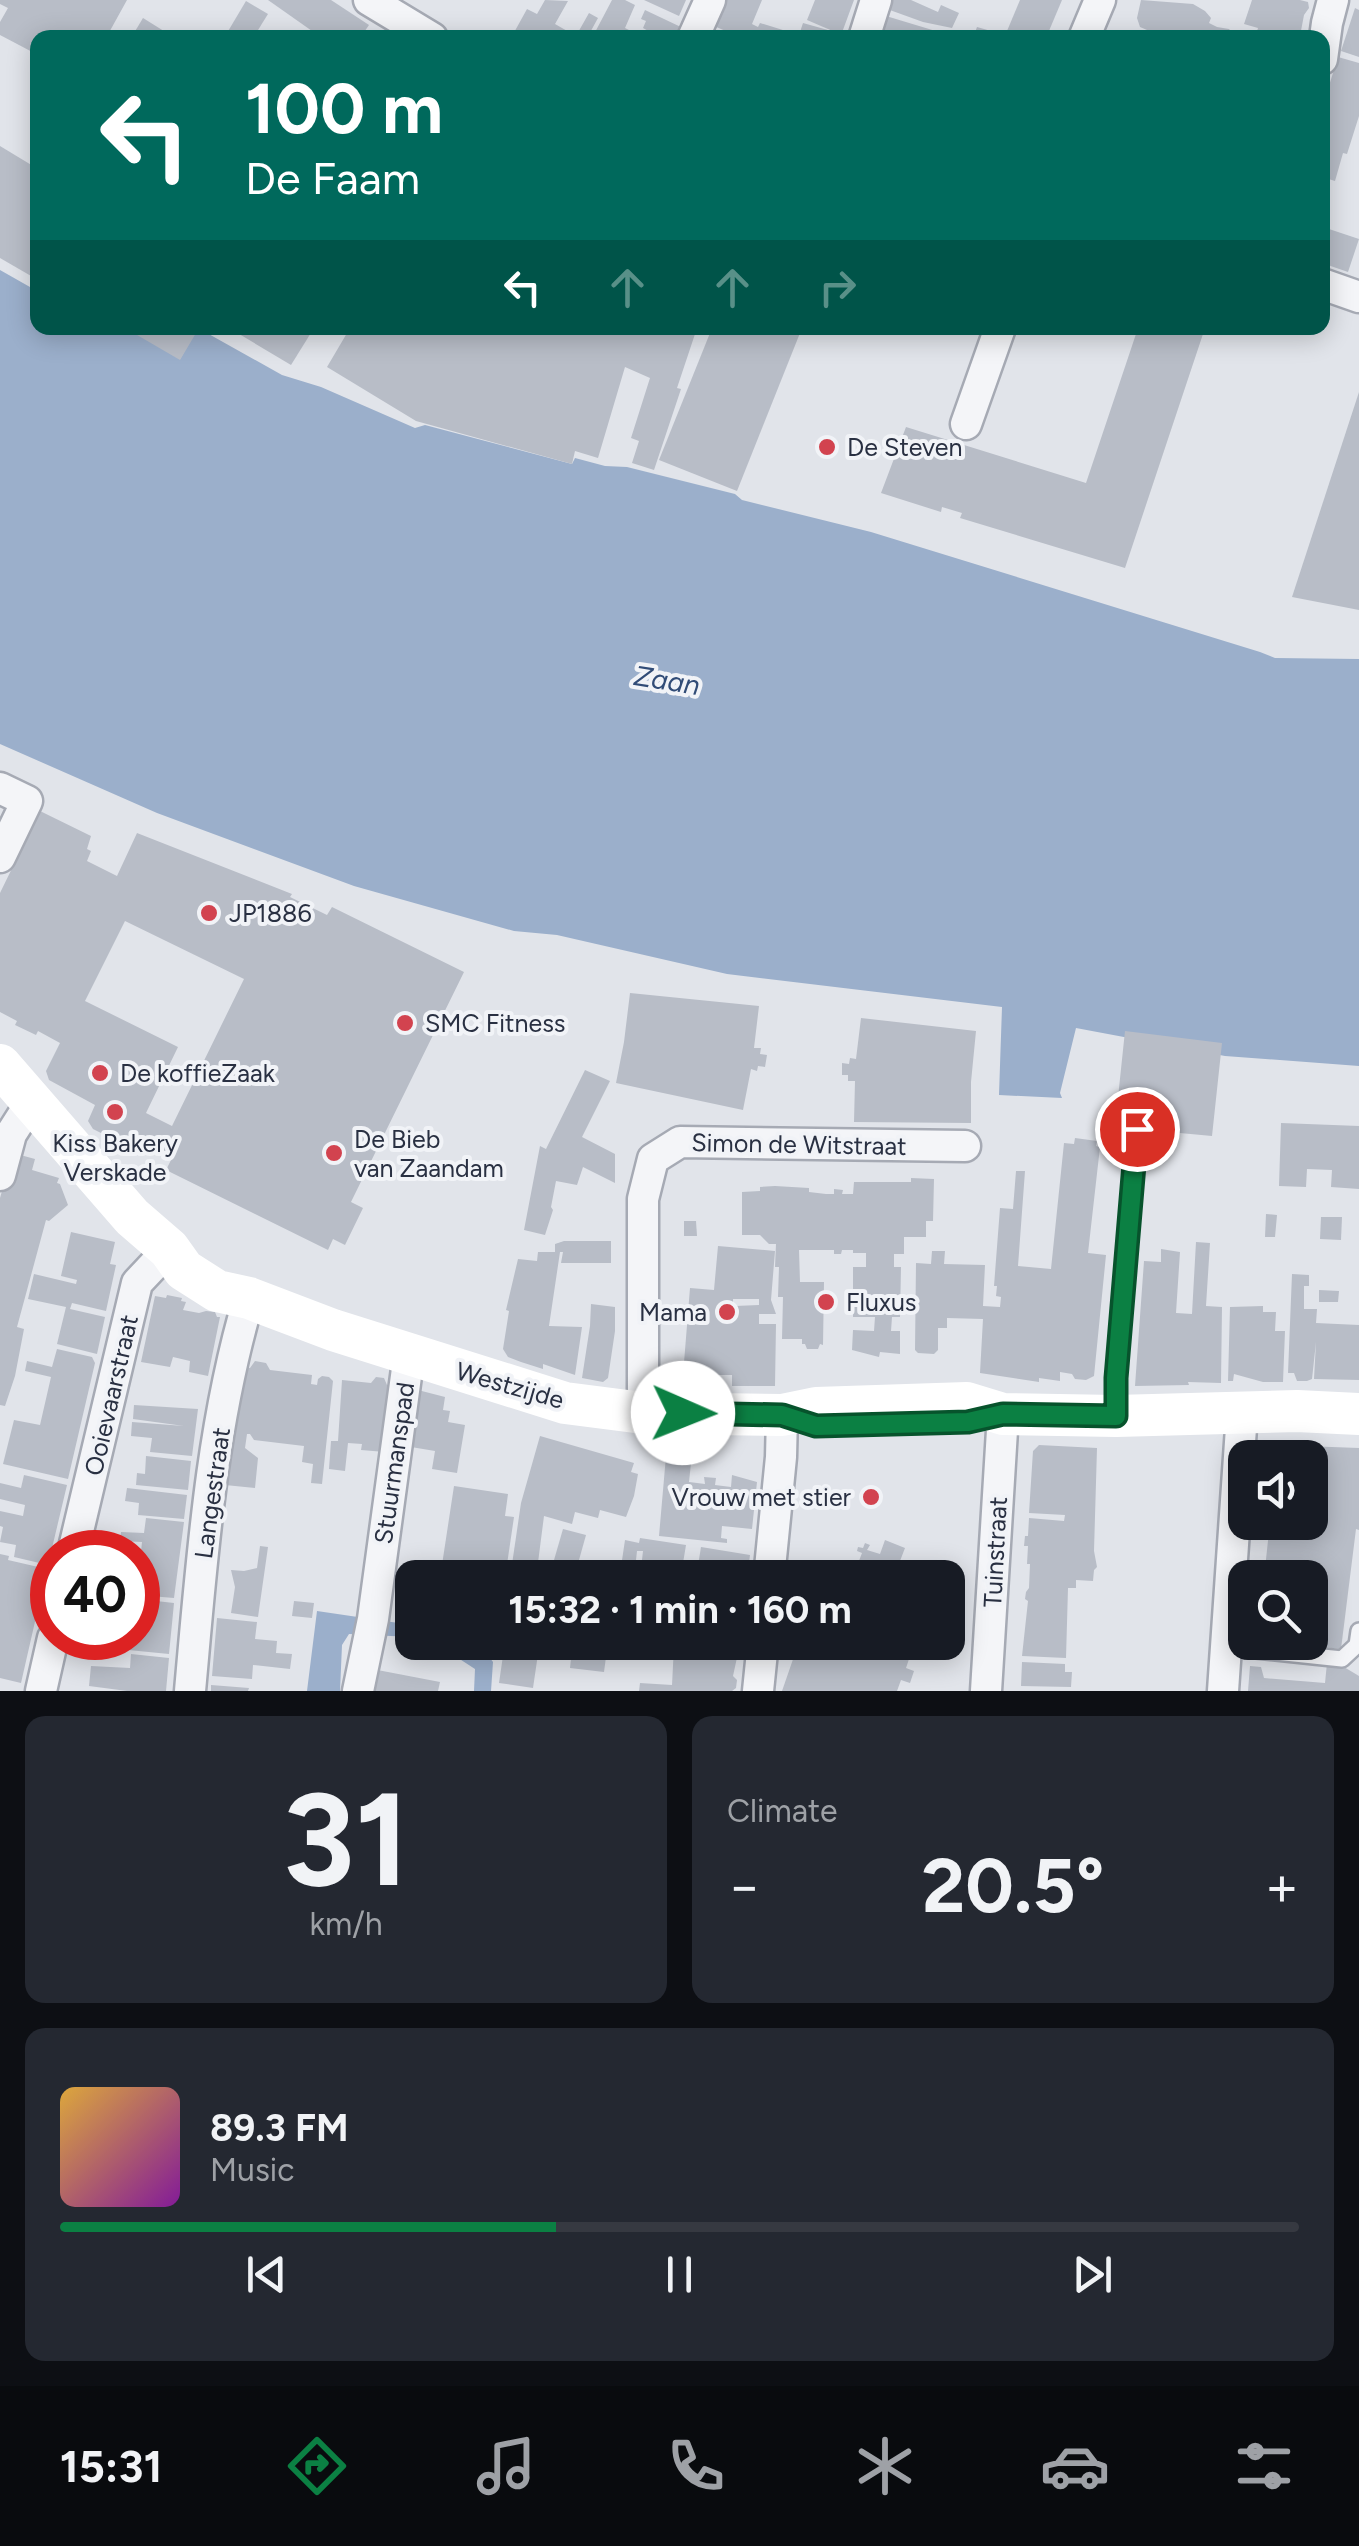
<!DOCTYPE html>
<meta charset="utf-8">
<style>
body{margin:0;font-family:Figtree,sans-serif;background:#242831;color:#f1f3f6;height:100vh;display:flex;flex-direction:column;font-size:38px;white-space:nowrap}
*{box-sizing:border-box;margin:0}
p{font-size:32px;color:#9ea1a6}
.icon{flex:none;width:55px;height:55px;fill:none;stroke:currentColor;stroke-width:2;stroke-linecap:round;stroke-linejoin:round}
.map{position:relative;height:1691px;overflow:hidden}
.drawer{display:flex;flex-direction:column;gap:25px;padding:25px;background:#0d0f14;flex:1}
.drawer>*{flex:none}
.guide{position:absolute;left:30px;top:30px;width:1300px;height:305px;border-radius:20px;box-shadow:0 5px 25px #0003;background:#00695c;color:#fff;overflow:hidden}
.tools{position:absolute;left:1228px;top:1440px;display:grid;gap:20px}
.tools a{display:grid;place-items:center;width:100px;height:100px;border-radius:20px;background:#171b24;box-shadow:0 5px 25px #0003;font-size:50px}
.speed{position:absolute;left:30px;top:1530px;display:flex;gap:20px;font-size:50px;font-weight:700;text-align:center}
.speed>*{display:grid;place-content:center;width:130px;height:130px;border-radius:50%;background:#171b24;box-shadow:0 5px 25px #0003;line-height:1}
.speed .limit{border:15px solid #d22;background:#fff;color:#111}
.pin{position:absolute;display:grid;place-items:center;width:85px;height:85px;color:#fff;margin:-42px;border:5px solid #fff;border-radius:50%;box-shadow:0 2px 10px #0007}
.me{position:absolute;width:110px;margin:-55px;rotate:91deg;stroke-linejoin:round;filter:drop-shadow(0 0 8px #0008)}
.turn{display:flex;align-items:center;gap:35px;height:210px;padding:0 50px;font-size:45px}
.turn .icon{width:130px;height:130px;stroke-width:2.5}
.turn b{display:block;font-size:70px;line-height:85px}
.lanes{display:flex;align-items:center;height:95px;padding:0 50px;background:#0003;justify-content:center;gap:50px;direction:ltr}
.lanes .off{opacity:.35}
.big{font-size:75px;font-weight:700;line-height:1.1}
.drawer .widget{flex:1;display:flex;flex-direction:column;justify-content:center;gap:15px;min-width:0;padding:0 35px;border-radius:20px;background:#242831}
.drawer .dial{align-items:center;gap:0}
.dial b{font-size:130px;line-height:1}
.song{display:flex;align-items:center;gap:30px}
.cover{width:120px;height:120px;border-radius:15px;background:linear-gradient(135deg,hsl(40 70% 55%),hsl(290 70% 35%))}
.played{height:10px;border-radius:5px;background:linear-gradient(90deg,#0b8043 40%,#363941 40%)}
.keys{display:flex;justify-content:space-around;direction:ltr}
.heat{display:flex;justify-content:space-between;align-items:center;font-size:55px;direction:ltr}
.drawer .tiles{flex:1;display:grid;gap:25px;grid-template-columns:1fr 1fr}
.widget:last-child{grid-column:span 2}
.trip{position:absolute;left:395px;top:1560px;width:570px;height:100px;border-radius:20px;background:#171b24;box-shadow:0 5px 25px #0003;font-weight:700;line-height:100px;text-align:center}
.menu{display:flex;height:160px;justify-content:space-around;align-items:center;background:#090b0e;color:#9ea1a6}
.menu .icon{width:70px;height:70px}
.menu .active{color:#0b8043}
.menu b{font-size:45px;color:#f1f3f6}
.map>svg:first-child{display:block}
.water{fill:#9bafcb}
.building{fill:#b8bdc7;fill-rule:evenodd}
.lines{fill:none;stroke-linecap:round;stroke-linejoin:round}
.lane-casing{stroke:#a6aab4;stroke-width:20}
.street-casing{stroke:#a6aab4;stroke-width:35}
.lane{stroke:#f4f5f8;stroke-width:15}
.street{stroke:#f4f5f8;stroke-width:30}
.secondary{stroke:#fff;stroke-width:42}
.route-casing{stroke:#07532c;stroke-width:25}
.route{stroke:#0b8043;stroke-width:18}
.poi-dot{fill:#d2434f;stroke:#f1f3f7;stroke-width:4}
.labels{text-anchor:middle;stroke-width:8;stroke-linejoin:round;paint-order:stroke}
.poi-label{font-size:25px;fill:#293042;stroke:#f1f3f7;text-anchor:start}
.street-label{font-size:25px;fill:#293042;stroke:#f1f3f7}
.water-label{font-size:28px;font-style:italic;fill:#314c77;stroke:#f1f3f7}
</style>
<div class="map">
<svg width="1359" height="1691" viewBox="0 0 1359 1691">
<rect width="100%" height="100%" fill="#e1e4ea"/>
<g class="water">
<polygon points="0,270 37,291 38,328 130,328 180,359 198,328 282,375 321,387 415,428 425,425 572,464 575,458 605,466 627,467 735,494 742,500 871,532 1260,652 1275,658 1359,659 1359,1066 1225,1056 1076,1028 1060,1093 1062,1098 999,1095 1002,1007 727,974 557,935 514,931 354,886 157,813 0,744"/>
<polygon points="317,1611 412,1625 412,1637 349,1634 342,1645 340,1691 307,1691"/>
<polygon points="435,1643 471,1643 480,1645 493,1662 491,1691 474,1691 475,1669"/>
</g>
<g class="building">
<polygon points="0,0 127,0 106,38 38,38 38,55 0,35 0,22 8,8 0,4"/>
<polygon points="268,0 331,0 369,25 360,38 322,38"/>
<polygon points="545,0 568,1 555,24 576,36 589,13 598,18 587,38 511,38 527,9 537,14"/>
<polygon points="612,0 625,0 635,5 625,28 645,38 592,38"/>
<polygon points="644,0 686,0 679,16"/>
<polygon points="726,0 762,0 752,24 758,27 760,23 799,35 803,23 835,32 807,20 815,0 854,0 840,38 742,38 714,26"/>
<polygon points="891,0 911,0 938,12 941,5 959,13 952,28 923,22 887,9"/>
<polygon points="1020,0 1062,0 1046,38 1023,38 1007,31"/>
<polygon points="1141,0 1193,4 1205,11 1211,18 1209,23 1217,27 1229,29 1237,38 1164,38 1166,33 1160,31 1154,33 1140,27 1137,18"/>
<polygon points="1252,0 1300,0 1308,2 1309,8 1304,15 1300,36 1255,38 1258,28 1244,24"/>
<polygon points="246,1 268,14 253,38 224,38"/>
<polygon points="1355,8 1359,10 1359,57 1341,51"/>
<polygon points="645,10 683,28 678,38 647,38 650,32 643,28 646,21 641,19"/>
<polygon points="886,16 939,32 938,38 880,38"/>
<polygon points="143,18 175,38 141,38 134,33"/>
<polygon points="977,27 998,33 997,38 973,38"/>
<polygon points="1338,57 1359,63 1359,116 1347,154 1343,153 1335,181 1322,177 1322,108"/>
<polygon points="0,146 38,169 38,280 0,258"/>
<polygon points="1323,227 1359,239 1348,272 1322,263"/>
<polygon points="125,328 199,328 180,360"/>
<polygon points="229,328 314,328 291,365"/>
<polygon points="350,328 697,328 677,388 681,389 654,470 632,463 639,441 631,438 650,378 625,367 598,458 575,451 572,464 416,421 327,367"/>
<polygon points="712,328 802,328 737,491 659,460"/>
<polygon points="1138,328 1205,328 1125,568 960,518 962,513 942,507 941,512 881,493 906,427 1086,483"/>
<polygon points="1359,392 1359,610 1292,597"/>
<path d="M 40,811 L 91,836 L 87,849 L 91,851 L 87,861 L 117,876 L 137,833 L 292,894 L 290,897 L 327,915 L 332,907 L 464,972 L 351,1202 L 363,1208 L 345,1245 L 333,1239 L 328,1250 L 166,1170 L 171,1160 L 132,1140 L 129,1147 L 93,1129 L 88,1121 L 95,1105 L 49,1080 L 46,1071 L 60,1043 L 38,1031 L 36,1035 L 15,1025 L 17,1021 L 0,1012 L 0,893 ZM 125,921 L 244,979 L 172,1126 L 146,1113 L 178,1047 L 85,1001 Z"/>
<polygon points="630,993 759,1006 754,1048 761,1048 760,1054 767,1055 765,1067 758,1066 757,1071 751,1069 743,1110 616,1083 624,1042"/>
<polygon points="861,1018 976,1031 971,1082 971,1123 854,1122 855,1081 848,1081 848,1075 842,1075 842,1063 849,1064 850,1058 856,1059"/>
<polygon points="1125,1031 1222,1043 1212,1136 1169,1132 1169,1130 1158,1129 1158,1131 1115,1126"/>
<polygon points="585,1070 610,1081 582,1137 615,1154 615,1183 583,1167 577,1185 556,1181 551,1207 553,1210 545,1235 524,1230 540,1146 546,1149"/>
<polygon points="1281,1123 1359,1126 1359,1189 1331,1187 1332,1170 1307,1169 1306,1187 1279,1186"/>
<polygon points="1075,1138 1097,1141 1096,1146 1100,1147 1088,1253 1106,1255 1094,1376 1086,1380 1075,1379 1072,1374 1060,1372 1060,1381 1039,1378 1039,1382 980,1373 983,1319 947,1318 947,1328 938,1328 938,1350 934,1354 918,1353 915,1350 916,1263 931,1264 932,1251 945,1251 944,1264 985,1265 983,1306 1000,1307 1001,1297 996,1296 997,1286 994,1286 1000,1208 1013,1209 1016,1171 1025,1171 1018,1266 1051,1269 1064,1143 1074,1144"/>
<polygon points="13,1153 35,1159 32,1170 59,1178 57,1183 60,1184 68,1205 49,1221 46,1220 17,1327 24,1329 15,1376 5,1406 0,1405 0,1198"/>
<polygon points="911,1178 934,1179 933,1221 926,1221 926,1237 904,1237 904,1254 894,1254 894,1267 901,1267 900,1317 892,1317 891,1331 900,1331 900,1354 880,1352 879,1357 852,1350 853,1330 874,1331 875,1317 853,1317 853,1267 866,1267 866,1253 853,1253 853,1250 842,1250 841,1254 834,1254 834,1250 799,1250 800,1282 824,1282 823,1345 820,1344 818,1349 807,1349 805,1344 802,1344 802,1339 782,1339 783,1297 778,1297 779,1267 775,1267 776,1244 769,1244 760,1235 742,1235 742,1192 760,1191 760,1187 775,1186 809,1188 809,1192 826,1194 834,1194 834,1189 843,1190 842,1194 853,1194 854,1182 911,1182"/>
<polygon points="1266,1214 1277,1215 1275,1237 1265,1237"/>
<polygon points="1321,1217 1342,1217 1341,1240 1320,1239"/>
<polygon points="684,1221 696,1221 697,1236 684,1236"/>
<polygon points="71,1232 115,1242 110,1264 116,1265 106,1311 72,1303 70,1309 105,1317 97,1354 57,1344 66,1307 28,1299 34,1274 76,1284 77,1280 61,1276"/>
<polygon points="564,1241 611,1241 611,1263 561,1263 563,1252 560,1252 549,1326 582,1327 575,1375 543,1364 543,1369 521,1362 508,1357 503,1349 509,1311 506,1310 518,1259 537,1261 538,1252 555,1252 555,1244"/>
<polygon points="1196,1242 1210,1243 1206,1306 1222,1307 1221,1383 1188,1382 1189,1385 1135,1386 1144,1261 1161,1262 1161,1249 1180,1252 1176,1313 1192,1314"/>
<path d="M 718,1246 L 775,1251 L 771,1300 L 776,1314 L 759,1314 L 759,1324 L 776,1324 L 775,1386 L 732,1386 L 732,1375 L 683,1375 L 690,1288 L 714,1290 ZM 733,1299 L 759,1299 L 759,1305 L 735,1306 L 733,1318 Z"/>
<polygon points="1292,1274 1309,1275 1309,1286 1304,1286 1304,1309 1317,1309 1316,1323 1359,1325 1359,1380 1314,1379 1316,1342 1312,1379 1307,1381 1297,1381 1294,1373 1288,1373"/>
<polygon points="1319,1290 1339,1291 1338,1302 1319,1302"/>
<polygon points="167,1295 182,1298 181,1301 186,1302 183,1310 199,1313 206,1311 215,1312 217,1317 220,1317 208,1376 189,1372 190,1361 173,1357 170,1367 141,1362 155,1296 166,1298"/>
<polygon points="591,1304 615,1307 615,1331 608,1378 603,1382 582,1378 590,1326"/>
<polygon points="1263,1306 1263,1312 1276,1312 1275,1331 1285,1331 1283,1382 1263,1382 1234,1374 1233,1381 1228,1381 1230,1307"/>
<polygon points="57,1349 92,1357 95,1363 68,1479 3,1464 14,1420 40,1425 51,1377 25,1371 27,1361 52,1367"/>
<polygon points="255,1361 266,1363 270,1370 312,1375 311,1384 317,1385 318,1379 322,1376 329,1377 333,1381 322,1484 311,1483 313,1464 302,1462 304,1446 254,1440 250,1434 247,1434 245,1448 258,1458 255,1488 225,1485 243,1367 250,1368"/>
<polygon points="376,1377 384,1378 387,1385 392,1385 385,1452 361,1450 362,1444 348,1443 345,1471 329,1469 331,1441 338,1441 342,1380 371,1383"/>
<polygon points="414,1389 445,1397 443,1410 450,1411 448,1422 465,1425 457,1473 432,1469 435,1451 405,1446"/>
<polygon points="134,1405 198,1409 192,1456 150,1452 152,1438 131,1436 132,1422 184,1426 133,1419"/>
<polygon points="540,1436 634,1463 631,1472 638,1474 634,1496 626,1517 600,1510 598,1518 575,1512 572,1524 544,1516 536,1578 510,1578 521,1503"/>
<polygon points="1039,1445 1097,1448 1094,1551 1097,1567 1094,1570 1093,1581 1076,1580 1076,1588 1068,1588 1066,1658 1022,1656 1028,1601 1025,1599 1026,1592 1029,1588 1030,1564 1027,1564 1028,1546 1024,1546 1025,1536 1028,1536 1029,1518 1064,1521 1065,1515 1029,1513 1033,1451"/>
<polygon points="1277,1445 1359,1448 1359,1530 1356,1529 1341,1649 1303,1645 1303,1642 1310,1642 1310,1578 1264,1578 1270,1522 1310,1522 1310,1458 1276,1458"/>
<polygon points="146,1456 191,1461 188,1490 136,1485 137,1473 145,1474"/>
<polygon points="666,1456 691,1463 689,1482 705,1484 704,1477 716,1478 715,1485 731,1487 732,1475 757,1482 752,1529 722,1526 721,1538 727,1539 727,1543 659,1536"/>
<polygon points="24,1475 67,1485 48,1565 14,1557 16,1545 0,1542 3,1527 0,1526 0,1511 23,1516 25,1505 0,1499 0,1483 21,1488"/>
<polygon points="454,1486 508,1494 505,1516 514,1517 505,1578 440,1578"/>
<polygon points="127,1488 187,1495 184,1519 138,1515 139,1503 125,1501"/>
<polygon points="146,1518 184,1522 174,1598 138,1595 138,1572 139,1572 142,1542 120,1541 121,1532 144,1533"/>
<polygon points="563,1529 586,1535 577,1567 554,1560"/>
<polygon points="640,1538 686,1545 681,1575 641,1569 643,1551 637,1551 635,1569 621,1567 625,1540 639,1543"/>
<polygon points="885,1540 905,1548 900,1561 911,1566 913,1561 917,1562 915,1567 920,1569 919,1574 914,1572 912,1578 853,1578 856,1570 851,1568 852,1564 857,1566 862,1553 857,1551 858,1547 863,1548 865,1543 870,1545 867,1550 880,1554"/>
<polygon points="260,1546 268,1547 258,1617 231,1613 235,1587 231,1570 244,1571 257,1568"/>
<polygon points="701,1547 750,1555 747,1578 696,1578"/>
<polygon points="0,1554 9,1556 8,1560 47,1569 21,1683 0,1678"/>
<polygon points="138,1599 174,1603 169,1654 108,1648 109,1638 138,1638"/>
<polygon points="294,1601 314,1603 312,1618 292,1616"/>
<polygon points="217,1618 257,1622 255,1639 277,1641 276,1653 292,1654 290,1669 253,1665 252,1679 212,1676"/>
<polygon points="505,1642 608,1642 604,1672 570,1668 571,1659 538,1654 533,1688 499,1683"/>
<polygon points="799,1642 901,1642 913,1647 906,1668 914,1671 910,1683 901,1680 897,1691 782,1691"/>
<polygon points="674,1646 735,1649 738,1653 733,1676 737,1680 736,1688 732,1691 639,1691 640,1683 672,1685"/>
<polygon points="131,1654 169,1658 166,1691 127,1691 89,1686 91,1666 130,1668"/>
<polygon points="1022,1662 1065,1664 1065,1672 1072,1672 1071,1687 1021,1686"/>
<polygon points="1327,1663 1339,1664 1359,1676 1359,1691 1248,1691 1250,1666 1261,1667 1264,1678 1325,1683"/>
<polygon points="367,1668 440,1682 438,1691 362,1691"/>
<polygon points="211,1685 249,1688 248,1691 211,1691"/>
</g>
<g class="lines">
<defs>
<g id="lane">
<polyline points="1116,1412 1116,1378 1137,1129"/>
<polyline points="1227,1647 1342,1659 1357,1645 1359,1631"/>
</g>
<g id="street">
<polyline points="369,0 432,38"/>
<polyline points="693,38 710,0"/>
<polyline points="864,38 876,0"/>
<polyline points="1084,38 1100,0"/>
<polyline points="1322,59 1327,23 1333,0"/>
<polyline points="1322,284 1359,297"/>
<polyline points="966,424 1000,328"/>
<polyline points="0,788 27,801 0,857"/>
<polyline points="0,1175 11,1134 32,1101"/>
<polyline points="643,1413 643,1199 653,1159 680,1142 965,1146"/>
<polyline points="73,1552 137,1283 169,1249"/>
<polyline points="769,1578 781,1457 782,1415"/>
<polyline points="41,1691 53,1638"/>
<path d="M 190,1691 C 202,1559 211,1425 249,1298"/>
<polyline points="358,1691 373,1619 409,1354"/>
<polyline points="758,1691 763,1642"/>
<polyline points="986,1691 1003,1414"/>
<polyline points="1223,1691 1242,1413"/>
</g>
</defs>
<use href="#lane" class="lane-casing"/>
<use href="#street" class="street-casing"/>
<use href="#lane" class="lane"/>
<use href="#street" class="street"/>
<polyline class="secondary" points="0,1065 132,1217 169,1249 184,1270 217,1291 249,1298 333,1330 565,1403 643,1413 782,1415 816,1408 967,1403 1003,1414 1116,1416 1297,1411 1359,1414"/>
</g>
<g class="lines">
<defs>
<polyline id="route" points="683,1413 782,1415 816,1426 968,1422 1003,1414 1116,1416 1116,1378 1137,1129"/>
</defs>
<use href="#route" class="route-casing"/>
<use href="#route" class="route"/>
</g>
<g class="poi-dot">
<circle cx="827" cy="447" r="10"/>
<circle cx="209" cy="913" r="10"/>
<circle cx="405" cy="1023" r="10"/>
<circle cx="100" cy="1073" r="10"/>
<circle cx="115" cy="1112" r="10"/>
<circle cx="334" cy="1153" r="10"/>
<circle cx="826" cy="1302" r="10"/>
<circle cx="727" cy="1312" r="10"/>
<circle cx="871" cy="1497" r="10"/>
</g>
<g class="labels">
<g class="poi-label">
<text x="847" y="456">De Steven</text>
<text x="229" y="922">JP1886</text>
<text x="425" y="1032">SMC Fitness</text>
<text x="120" y="1082">De koffieZaak</text>
<text x="354" y="1148">De Bieb<tspan x="354" dy="29">van Zaandam</tspan></text>
<text x="115" y="1152" text-anchor="middle">Kiss Bakery<tspan x="115" dy="29">Verskade</tspan></text>
<text x="846" y="1311">Fluxus</text>
<text x="707" y="1321" text-anchor="end">Mama</text>
<text x="851" y="1506" text-anchor="end">Vrouw met stier</text>
</g>
<g class="street-label">
<text transform="translate(799 1144) rotate(1)" y="9">Simon de Witstraat</text>
<text transform="translate(510 1385) rotate(16)" y="9">Westzijde</text>
<text transform="translate(111 1395) rotate(-77)" y="9">Ooievaarstraat</text>
<text transform="translate(394 1463) rotate(-82)" y="9">Stuurmanspad</text>
<text transform="translate(212 1493) rotate(-82)" y="9">Langestraat</text>
<text transform="translate(995 1552) rotate(-87)" y="9">Tuinstraat</text>
</g>
<g class="water-label">
<text transform="translate(667 680) rotate(9)" y="10">Zaan</text>
</g>
</g>
</svg>
<div class="tools">
<a><svg class="icon" aria-label="sound" viewBox="0 0 24 24"><path d="M4 9h4l5-4v14l-5-4H4zM17 9q2 3 0 6"/></svg></a>
<a><svg class="icon" aria-label="search" viewBox="0 0 24 24"><circle cx="10" cy="10" r="6"/><path d="M15 15l6 6"/></svg></a>
</div>
<div class="speed"><div class="limit">40</div></div>
<div class="pin" style="left:1137px;top:1129px;background:#d93025"><svg class="icon" aria-label="arrive" viewBox="0 0 24 24"><path d="M6 21V4h12l-3 4 3 4H6"/></svg></div>
<svg class="me" style="left:683px;top:1413px" viewBox="-20 -20 40 40"><circle r="19" fill="#fff"/><path d="M0-13L10 11 0 6-10 11z" fill="#0b8043"/></svg>
<div class="trip">15:32 · 1 min · 160 m</div>
<div class="guide">
<div class="turn"><svg class="icon" aria-label="left" viewBox="0 0 24 24"><path d="M17 20v-9H6M10 6l-5 5 5 5"/></svg><div><b>100 m</b>De Faam</div></div>
<div class="lanes"><svg class="icon" aria-label="left" viewBox="0 0 24 24"><path d="M17 20v-9H6M10 6l-5 5 5 5"/></svg><svg class="icon off" aria-label="ahead" viewBox="0 0 24 24"><path d="M12 20V5M6 11l6-6 6 6"/></svg><svg class="icon off" aria-label="ahead" viewBox="0 0 24 24"><path d="M12 20V5M6 11l6-6 6 6"/></svg><svg class="icon off" aria-label="right" viewBox="0 0 24 24"><path d="M7 20v-9h11M14 6l5 5-5 5"/></svg></div>
</div>
</div>
<section class="drawer">
<div class="tiles">
<div class="widget dial"><b>31</b><p>km/h</p></div>
<div class="widget"><p>Climate</p>
<div class="heat"><a>−</a><b class="big">20.5°</b><a>+</a></div>
</div>
<div class="widget">
<div class="song"><i class="cover"></i><div><b>89.3 FM</b><p>Music</p></div></div>
<div class="played"></div>
<div class="keys"><svg class="icon" aria-label="previous" viewBox="0 0 24 24"><path d="M18 5L8 12l10 7zM5 5v14"/></svg><svg class="icon" aria-label="pause" viewBox="0 0 24 24"><path d="M8 5v14M16 5v14"/></svg><svg class="icon" aria-label="next" viewBox="0 0 24 24"><path d="M6 5l10 7-10 7zM19 5v14"/></svg></div>
</div>
</div>
</section>
<nav class="menu">
<b>15:31</b>
<svg class="icon active" aria-label="directions" viewBox="0 0 24 24"><path d="M12 3l9 9-9 9-9-9zM9 14v-3h6M13 9l2 2-2 2"/></svg>
<svg class="icon" aria-label="music" viewBox="0 0 24 24"><path d="M9 18V5l10-2v13"/><circle cx="6" cy="18" r="3"/><circle cx="16" cy="16" r="3"/></svg>
<svg class="icon" aria-label="phone" viewBox="0 0 24 24"><path d="M5 4h4l2 5-3 2q2 4 5 5l2-3 5 2v4C11 20 4 13 5 4z"/></svg>
<svg class="icon" aria-label="climate" viewBox="0 0 24 24"><path d="M12 3v18M4 7l16 10M4 17L20 7"/></svg>
<svg class="icon" aria-label="car" viewBox="0 0 24 24"><path d="M5 17H2v-5l4-1 3-4h7l3 4 3 1v5h-3M9 17h6M6 11h13"/><circle cx="7" cy="17" r="2"/><circle cx="17" cy="17" r="2"/></svg>
<svg class="icon" aria-label="filters" viewBox="0 0 24 24"><path d="M4 7h16M4 17h16"/><circle cx="9" cy="7" r="2"/><circle cx="15" cy="17" r="2"/></svg>
</nav>
